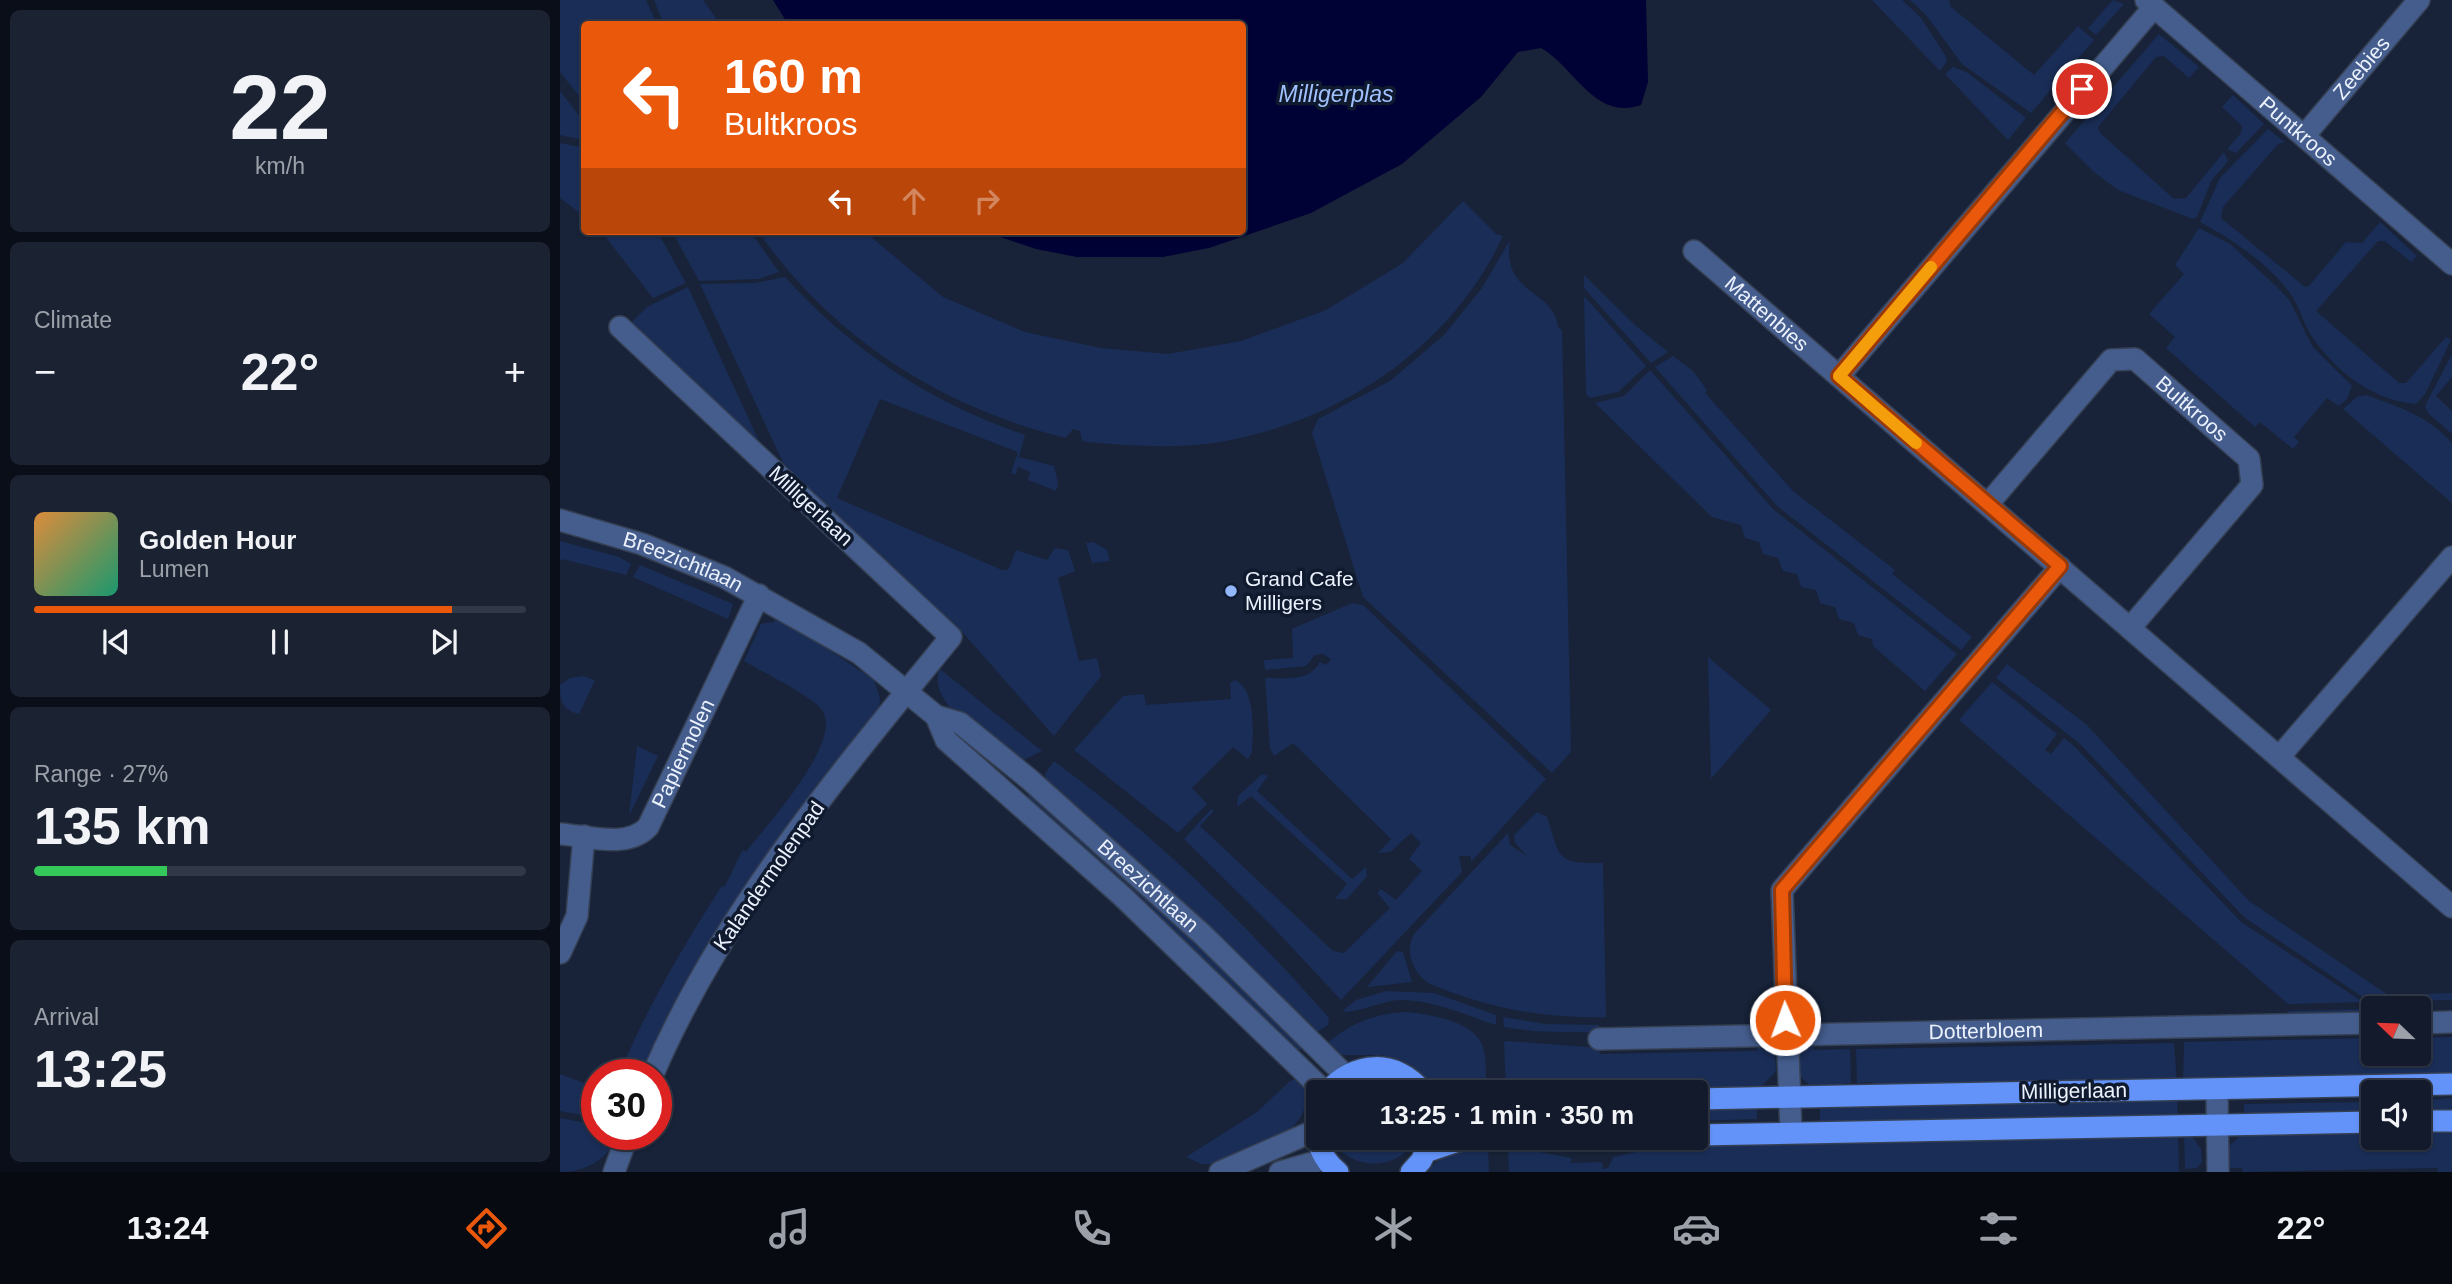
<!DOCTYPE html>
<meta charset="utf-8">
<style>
body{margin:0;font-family:Helvetica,sans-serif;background:#1b2333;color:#f1f3f6;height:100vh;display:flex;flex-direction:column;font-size:26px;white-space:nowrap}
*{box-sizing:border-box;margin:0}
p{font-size:23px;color:#9ca1a9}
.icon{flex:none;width:38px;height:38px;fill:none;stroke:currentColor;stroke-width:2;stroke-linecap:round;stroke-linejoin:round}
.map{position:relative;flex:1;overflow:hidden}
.drawer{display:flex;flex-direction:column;gap:10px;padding:10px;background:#0a0e18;width:560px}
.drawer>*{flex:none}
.top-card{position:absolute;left:21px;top:21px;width:665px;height:214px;border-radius:7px;box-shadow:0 2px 5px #0004,0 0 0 2px #313847;background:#ea580c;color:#fff;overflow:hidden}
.needle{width:46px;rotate:293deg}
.controls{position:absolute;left:1801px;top:996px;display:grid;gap:14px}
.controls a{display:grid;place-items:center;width:70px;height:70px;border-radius:7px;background:#121a2b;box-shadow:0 2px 5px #0004,0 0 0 2px #313847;font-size:35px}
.speed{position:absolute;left:21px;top:1059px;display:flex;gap:14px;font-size:35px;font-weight:700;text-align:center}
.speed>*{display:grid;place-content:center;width:91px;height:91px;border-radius:50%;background:#121a2b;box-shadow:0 2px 5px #0004,0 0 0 2px #313847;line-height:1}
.speed .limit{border:10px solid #d22;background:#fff;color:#111}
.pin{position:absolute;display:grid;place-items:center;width:60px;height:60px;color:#fff;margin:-30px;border:4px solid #fff;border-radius:50%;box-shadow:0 2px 7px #0007}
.me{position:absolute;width:77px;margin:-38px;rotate:358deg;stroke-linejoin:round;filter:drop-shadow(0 0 5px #0008)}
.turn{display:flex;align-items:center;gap:24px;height:147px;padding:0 28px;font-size:32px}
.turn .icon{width:91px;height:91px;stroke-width:2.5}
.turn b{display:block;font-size:49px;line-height:60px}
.lanes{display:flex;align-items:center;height:66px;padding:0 28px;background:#0003;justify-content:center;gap:35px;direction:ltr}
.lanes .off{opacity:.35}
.big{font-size:52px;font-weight:700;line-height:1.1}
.drawer .widget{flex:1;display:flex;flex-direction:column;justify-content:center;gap:10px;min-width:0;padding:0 24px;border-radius:10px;background:#1b2333}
.drawer .dial{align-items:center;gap:0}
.dial b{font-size:91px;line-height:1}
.song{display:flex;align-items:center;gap:21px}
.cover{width:84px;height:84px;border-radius:10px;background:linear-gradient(135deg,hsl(30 70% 55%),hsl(160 70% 35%))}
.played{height:7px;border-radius:4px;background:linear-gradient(90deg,#ea580c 85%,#313847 85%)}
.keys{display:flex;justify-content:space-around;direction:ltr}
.heat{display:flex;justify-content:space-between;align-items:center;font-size:38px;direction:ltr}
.charge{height:10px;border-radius:5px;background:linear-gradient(90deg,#34c759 27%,#313847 0)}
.trip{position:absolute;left:746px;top:1080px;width:402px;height:70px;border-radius:7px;background:#121a2b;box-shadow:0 2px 5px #0004,0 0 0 2px #313847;font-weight:700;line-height:70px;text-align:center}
.menu{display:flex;height:112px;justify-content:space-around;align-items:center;background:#070a11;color:#9ca1a9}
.menu .icon{width:49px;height:49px}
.menu .current{color:#ea580c}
.menu b{font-size:32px;color:#f1f3f6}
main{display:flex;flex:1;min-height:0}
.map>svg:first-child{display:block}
.green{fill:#1a2d56}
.water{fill:#000135}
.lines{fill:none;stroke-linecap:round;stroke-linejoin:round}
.minor-casing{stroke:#364054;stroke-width:24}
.major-casing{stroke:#364054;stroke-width:24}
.minor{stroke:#445d8d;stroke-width:21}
.major{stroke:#6393f8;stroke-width:21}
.route-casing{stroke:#983908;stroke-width:18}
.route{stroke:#ea580c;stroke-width:12}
.slow{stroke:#f59e0b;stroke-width:12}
.poi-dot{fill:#93b7fd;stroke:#0f1a2f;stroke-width:2.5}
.labels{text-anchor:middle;stroke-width:7;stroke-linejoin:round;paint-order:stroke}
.street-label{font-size:21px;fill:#ebf1fd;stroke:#0f1a2f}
.poi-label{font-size:21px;fill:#ebf1fd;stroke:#0f1a2f;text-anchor:start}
.water-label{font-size:23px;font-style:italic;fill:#a2c1ff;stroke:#0f1a2f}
</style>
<main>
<section class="drawer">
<div class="widget dial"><b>22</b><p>km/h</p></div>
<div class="widget"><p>Climate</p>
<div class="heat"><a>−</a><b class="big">22°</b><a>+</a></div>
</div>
<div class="widget">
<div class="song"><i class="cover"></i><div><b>Golden Hour</b><p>Lumen</p></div></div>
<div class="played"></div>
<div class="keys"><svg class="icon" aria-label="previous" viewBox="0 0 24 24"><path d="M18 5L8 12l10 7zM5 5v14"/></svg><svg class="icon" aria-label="pause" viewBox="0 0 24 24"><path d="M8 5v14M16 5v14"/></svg><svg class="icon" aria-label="next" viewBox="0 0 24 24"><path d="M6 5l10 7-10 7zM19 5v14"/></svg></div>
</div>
<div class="widget"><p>Range · 27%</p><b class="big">135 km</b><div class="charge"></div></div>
<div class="widget"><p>Arrival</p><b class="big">13:25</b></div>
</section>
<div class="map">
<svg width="1892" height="1172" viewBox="0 0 1892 1172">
<rect width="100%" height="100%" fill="#182339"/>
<g class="green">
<polygon points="0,0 86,0 97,24 24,24 24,102 0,72"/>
<polygon points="94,0 143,0 160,24 104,24"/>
<polygon points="1312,0 1342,0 1361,18 1385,55 1387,61 1380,71"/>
<polygon points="1350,0 1389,0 1391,7 1474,75 1518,26 1534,40 1471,113 1402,64 1366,15"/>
<polygon points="1553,0 1564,4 1536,35 1528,28"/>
<polygon points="1599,34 1639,67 1629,78 1604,56 1596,57 1538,127 1540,133 1614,199 1626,198 1664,152 1668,161 1651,181 1637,217 1633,219 1558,190 1534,172 1505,143"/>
<polygon points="1393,67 1408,73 1466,118 1448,140 1385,74"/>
<polygon points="0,91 24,122 24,140 0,135"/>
<polygon points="1673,95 1704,124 1676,153 1667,149 1681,133 1682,126 1662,107"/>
<path d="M 1708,129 L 1725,142 L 1718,144 L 1663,207 L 1661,218 L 1745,287 L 1749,286 L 1786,242 L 1802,243 L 1820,222 L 1857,256 L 1851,262 L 1825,241 L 1818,241 L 1756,311 L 1839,383 L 1846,383 L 1886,337 L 1891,340 L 1865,394 L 1856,404 C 1813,401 1774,370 1751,335 C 1743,323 1740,308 1732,296 C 1710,264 1673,240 1640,222 L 1660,178 Z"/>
<polygon points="0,143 24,148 24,216 0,198"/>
<path d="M 903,201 L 936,234 L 943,236 C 891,348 781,421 660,442 C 616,449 571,446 527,442 L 522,441 L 520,431 L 513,429 L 506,438 C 382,408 271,337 198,231 L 304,231 L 383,297 L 465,332 L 541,348 L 608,354 L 681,341 L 766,310 L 843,263 Z"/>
<polygon points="1639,228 1670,244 1716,286 1730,301 1752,346 1792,386 1787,399 1779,406 1767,398 1734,437 1739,442 1733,449 1700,422 1695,427 1606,348 1615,337 1589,314 1624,274 1615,265"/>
<polygon points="41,231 97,231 126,283 93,298"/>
<polygon points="112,231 190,231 219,272 198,279 139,281"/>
<path d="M 950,240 C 941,296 995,289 998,327 L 1002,330 L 1011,752 L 992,773 L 803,597 L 752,433 L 758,419 L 830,381 L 884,335 L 922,288 Z"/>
<polygon points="1024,275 1076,326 1108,352 1091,363 1024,288"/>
<path d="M 225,277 C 292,351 371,403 465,435 L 459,457 L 494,466 L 498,483 L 496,491 L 468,480 L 470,472 L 458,467 L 455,475 L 451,473 L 458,452 L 320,399 L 277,498 L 442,570 L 448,570 L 456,550 L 487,560 L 495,548 L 508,550 L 515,571 L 498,578 L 519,661 L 537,658 L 541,676 L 494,736 L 397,626 L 228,473 L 140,284 L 195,283 Z"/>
<polygon points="128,287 203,450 70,324 87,307"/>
<polygon points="1024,296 1086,366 1058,392 1030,398 1026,394"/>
<polygon points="1892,354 1892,377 1876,396 1892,411 1892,434 1868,413 1865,406"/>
<polygon points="1113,356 1133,371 1147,390 1145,393 1233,491 1335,570 1332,574 1412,637 1401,650 1217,506 1095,367"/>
<polygon points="1090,370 1213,509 1397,654 1365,691 1313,646 1312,639 1298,635 1294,623 1279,619 1275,607 1260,603 1256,590 1241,587 1237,574 1223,571 1218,558 1203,554 1199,542 1185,538 1181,525 1152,517 1035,403 1064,396"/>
<path d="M 1806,395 C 1839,407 1868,416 1892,443 L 1892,503 L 1783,409 L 1797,397 Z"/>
<polygon points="0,541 59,557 71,564 66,575 2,559 0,561"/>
<polygon points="533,542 547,550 550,561 532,563 526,543"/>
<polygon points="80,565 173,604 168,619 73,577"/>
<path d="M 792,603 L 803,605 L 986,779 L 911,862 L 911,856 L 899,856 L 902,872 L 781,1000 L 711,925 L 624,839 L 651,809 L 654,811 L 640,826 L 773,951 L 784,953 L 830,908 L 817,893 L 821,889 L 836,900 L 862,871 L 849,859 L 861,843 L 851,833 L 830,852 L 818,853 L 831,839 L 733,743 L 714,756 L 710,748 L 705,678 C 726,678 749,682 760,662 L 766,665 L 771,659 L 763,654 L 755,655 L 746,666 L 705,670 L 704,660 L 733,658 L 732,629 Z"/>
<path d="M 217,615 L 314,680 L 320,698 L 319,710 L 99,1039 L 82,1074 L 59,1074 C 87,1008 122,948 161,887 L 165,886 L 181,853 L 183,850 L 186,852 C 206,826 284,741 262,710 C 252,696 201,671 184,661 L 201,624 L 214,622 Z"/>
<polygon points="1148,657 1211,710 1151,779 1151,778"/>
<polygon points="1447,664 1527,725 1689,901 1828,995 1892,993 1892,1000 1810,1002 1684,917 1519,743 1436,678"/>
<path d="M 380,669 L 482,751 L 457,763 C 433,744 364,703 380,669 Z"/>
<path d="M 23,676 L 35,680 L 19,714 C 2,710 0,701 0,685 L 10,678 Z"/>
<path d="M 675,680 C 696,689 693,732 692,752 L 688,759 L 673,747 L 632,788 L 647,804 L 618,833 L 514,750 L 563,696 L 584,694 L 586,705 L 671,699 L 670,683 Z"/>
<polygon points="1432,682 1497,734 1485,750 1491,754 1504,738 1515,747 1681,922 1803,1002 1728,1004 1399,720"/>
<polygon points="77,746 98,756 69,816"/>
<path d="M 494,761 C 596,836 685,923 769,1018 L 768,1025 L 757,1032 L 486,786 L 485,774 Z"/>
<polygon points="702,774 708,776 697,791 792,879 806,867 807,876 787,899 775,899 787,884 691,796 677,807 678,796"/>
<polygon points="470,793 585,892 741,1044 740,1052 736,1053 466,798"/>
<path d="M 977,812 L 987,817 C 1000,858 996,864 1043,863 L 1046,1017 C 984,1019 928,1008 870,984 C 853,974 844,952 854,934 L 948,833 L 950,845 L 967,856 L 955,843 L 954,835 Z"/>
<polygon points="837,951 843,952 852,982 807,987"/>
<path d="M 826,991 L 874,993 L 936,1015 L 936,1025 C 905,1015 874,1000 840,1000 C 824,1000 793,1015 782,1011 L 796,1000 Z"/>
<polygon points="1813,1009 1813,1016 1727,1018 1728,1011"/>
<path d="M 845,1012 C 867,1014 909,1020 921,1042 C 928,1056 925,1077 926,1092 L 882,1092 L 845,1062 L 821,1055 L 780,1055 L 765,1045 C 789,1024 813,1014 845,1012 Z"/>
<path d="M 943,1017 L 985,1024 L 1039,1025 L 1039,1032 C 1006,1032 977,1033 944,1027 Z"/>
<polygon points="1892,1037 1892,1078 1623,1083 1624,1042 1813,1038 1813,1054 1858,1054 1859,1038"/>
<polygon points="947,1041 1039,1048 1040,1054 1197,1051 1197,1044 1209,1048 1215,1056 1216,1071 1199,1089 946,1092 944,1042"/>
<polygon points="1253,1043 1254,1050 1290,1049 1291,1083 1286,1083 1285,1090 1253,1088 1233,1070 1238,1048"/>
<polygon points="1614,1043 1617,1084 1313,1090 1313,1082 1297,1083 1296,1049"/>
<polygon points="0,1074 37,1088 37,1118 0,1111"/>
<path d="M 737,1079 L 744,1084 C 759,1133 688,1155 652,1164 L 641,1164 L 626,1157 L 697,1112 L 730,1081 Z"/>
<polygon points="810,1080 832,1084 844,1092 784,1092"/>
<polygon points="1617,1096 1618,1120 1260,1128 1260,1103"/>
<polygon points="1892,1098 1892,1115 1859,1115 1858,1101"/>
<polygon points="1813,1102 1813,1116 1684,1119 1684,1104"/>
<polygon points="1197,1104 1197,1119 1136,1121 1136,1106"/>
<path d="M 0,1118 L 37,1125 L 37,1134 L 59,1134 C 47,1159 28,1172 0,1172 Z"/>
<polygon points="1859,1127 1892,1127 1892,1172 1878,1172 1877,1168 1683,1172 1682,1168 1670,1168 1667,1148 1682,1134 1813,1128 1813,1138 1858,1138"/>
<polygon points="1618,1133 1619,1172 949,1172 948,1146 1011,1158 1011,1163 1042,1162 1043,1169 1048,1168 1053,1157 1123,1142"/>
<polygon points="1624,1135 1631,1135 1641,1149 1642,1162 1637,1168 1625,1169"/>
<path d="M 772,1138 L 856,1138 C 840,1172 788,1172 772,1138 Z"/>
<polygon points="928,1146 929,1172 865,1172 891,1150"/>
</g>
<path class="water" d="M 213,0 L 1086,0 L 1088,82 L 1081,105 C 1034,121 1016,68 981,48 L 958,52 L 921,97 L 842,164 L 751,213 L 649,248 L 603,257 L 517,257 L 476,249 L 423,231 L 682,231 L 682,24 L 228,24 Z"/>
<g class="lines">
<defs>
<g id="minor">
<path id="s1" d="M 1586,0 L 1892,264"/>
<path id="s2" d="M 1744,136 L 1859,0"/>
<path id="s3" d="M 1134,251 L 1892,907"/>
<path d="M 60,327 L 391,637 C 280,773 163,911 93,1074"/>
<polyline points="1279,376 1594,7"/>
<path id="s4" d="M 1428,504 L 1551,360 L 1575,359 L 1689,459 L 1692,485 L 1570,628"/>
<path id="s5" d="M 0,520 L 82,544 L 164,577 L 299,653 L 376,716 L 400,723 L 469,779 L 642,934 L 785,1075"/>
<polyline points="376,716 386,740 562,896 765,1092"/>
<polyline points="1720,756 1892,557"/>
<path id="s6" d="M 0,834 C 28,836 67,849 88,827 L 199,595"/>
<polyline points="0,953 17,916 24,836"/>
<polyline points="1858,1023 1892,1022"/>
<path id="s7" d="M 1039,1039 L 1813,1023"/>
<polyline points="1657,1089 1658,1172"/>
<polyline points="1231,1132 1222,890 1500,567"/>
<polyline points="54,1172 68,1134"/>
<polyline points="660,1172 756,1130"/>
<polyline points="720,1172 766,1159"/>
</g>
<g id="major">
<path d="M 767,1092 C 794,1061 836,1058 863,1092"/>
<polyline points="1136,1099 1892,1084"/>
<path d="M 758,1113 C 753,1135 760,1158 778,1172"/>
<polyline points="1858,1121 1892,1121"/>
<polyline points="1136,1135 1813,1122"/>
<polyline points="868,1151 907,1138 1022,1138"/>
<polyline points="851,1172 861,1161 872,1139"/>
</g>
</defs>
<use href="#minor" class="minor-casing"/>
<use href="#major" class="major-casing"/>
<use href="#minor" class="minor"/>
<use href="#major" class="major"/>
</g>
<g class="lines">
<defs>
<polyline id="route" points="1225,1020 1222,890 1500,566 1279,376 1522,89"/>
</defs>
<use href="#route" class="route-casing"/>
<use href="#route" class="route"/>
<polyline class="slow" points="1356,443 1279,376 1371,267"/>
</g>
<circle class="poi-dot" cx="671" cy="591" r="7"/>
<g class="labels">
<g class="street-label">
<text dy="7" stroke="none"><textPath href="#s2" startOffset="89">Zeebies</textPath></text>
<text dy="7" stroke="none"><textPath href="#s1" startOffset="201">Puntkroos</textPath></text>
<text dy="7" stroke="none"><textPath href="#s3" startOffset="96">Mattenbies</textPath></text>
<text dy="7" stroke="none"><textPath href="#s4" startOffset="289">Bultkroos</textPath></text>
<text transform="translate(251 506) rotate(43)" y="7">Milligerlaan</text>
<text dy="7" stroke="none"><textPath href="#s5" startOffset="130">Breezichtlaan</textPath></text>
<text dy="7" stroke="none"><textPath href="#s6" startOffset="173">Papiermolen</textPath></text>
<text transform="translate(209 876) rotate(-55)" y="7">Kalandermolenpad</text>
<text dy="7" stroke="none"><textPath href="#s5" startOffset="702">Breezichtlaan</textPath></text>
<text dy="7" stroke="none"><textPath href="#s7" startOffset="387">Dotterbloem</textPath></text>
<text transform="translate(1514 1091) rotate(-1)" y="7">Milligerlaan</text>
</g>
<g class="poi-label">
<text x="685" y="586">Grand Cafe<tspan x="685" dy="24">Milligers</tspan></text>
</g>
<g class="water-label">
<text x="776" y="102">Milligerplas</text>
</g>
</g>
</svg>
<div class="controls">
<a><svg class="needle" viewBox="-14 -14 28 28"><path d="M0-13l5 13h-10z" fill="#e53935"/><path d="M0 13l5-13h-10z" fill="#9ca1a9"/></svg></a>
<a><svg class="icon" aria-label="sound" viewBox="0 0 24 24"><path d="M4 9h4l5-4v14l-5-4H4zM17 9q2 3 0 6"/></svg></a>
</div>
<div class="speed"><div class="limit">30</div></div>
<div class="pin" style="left:1522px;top:89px;background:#d93025"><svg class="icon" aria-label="arrive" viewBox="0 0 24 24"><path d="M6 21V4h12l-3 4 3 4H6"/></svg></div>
<svg class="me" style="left:1225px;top:1020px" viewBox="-20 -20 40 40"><circle r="17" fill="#ea580c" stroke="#fff" stroke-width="3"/><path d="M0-11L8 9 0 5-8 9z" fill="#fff"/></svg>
<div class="trip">13:25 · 1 min · 350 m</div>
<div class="top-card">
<div class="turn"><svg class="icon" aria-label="left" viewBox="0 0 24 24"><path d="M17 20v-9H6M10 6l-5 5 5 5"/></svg><div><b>160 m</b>Bultkroos</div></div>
<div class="lanes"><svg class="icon" aria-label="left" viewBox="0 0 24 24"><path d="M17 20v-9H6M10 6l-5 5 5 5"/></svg><svg class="icon off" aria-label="ahead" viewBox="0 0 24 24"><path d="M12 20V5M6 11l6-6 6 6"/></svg><svg class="icon off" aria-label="right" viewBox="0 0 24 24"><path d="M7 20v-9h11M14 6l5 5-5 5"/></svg></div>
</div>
</div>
</main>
<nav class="menu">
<b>13:24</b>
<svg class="icon current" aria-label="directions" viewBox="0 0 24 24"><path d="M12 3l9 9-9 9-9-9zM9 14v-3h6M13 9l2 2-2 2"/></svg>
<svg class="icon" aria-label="music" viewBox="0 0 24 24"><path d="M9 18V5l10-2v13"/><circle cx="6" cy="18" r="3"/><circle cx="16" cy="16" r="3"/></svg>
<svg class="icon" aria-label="phone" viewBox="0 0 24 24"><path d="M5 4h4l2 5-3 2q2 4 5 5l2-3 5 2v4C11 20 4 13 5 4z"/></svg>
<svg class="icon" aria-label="climate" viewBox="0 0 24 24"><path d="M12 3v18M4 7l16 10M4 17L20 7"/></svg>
<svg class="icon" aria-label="car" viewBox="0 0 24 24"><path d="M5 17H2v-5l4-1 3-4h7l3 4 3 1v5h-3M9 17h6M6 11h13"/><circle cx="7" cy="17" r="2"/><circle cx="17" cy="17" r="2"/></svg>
<svg class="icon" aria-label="filters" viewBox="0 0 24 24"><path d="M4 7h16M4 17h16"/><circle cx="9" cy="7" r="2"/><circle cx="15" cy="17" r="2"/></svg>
<b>22°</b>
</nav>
